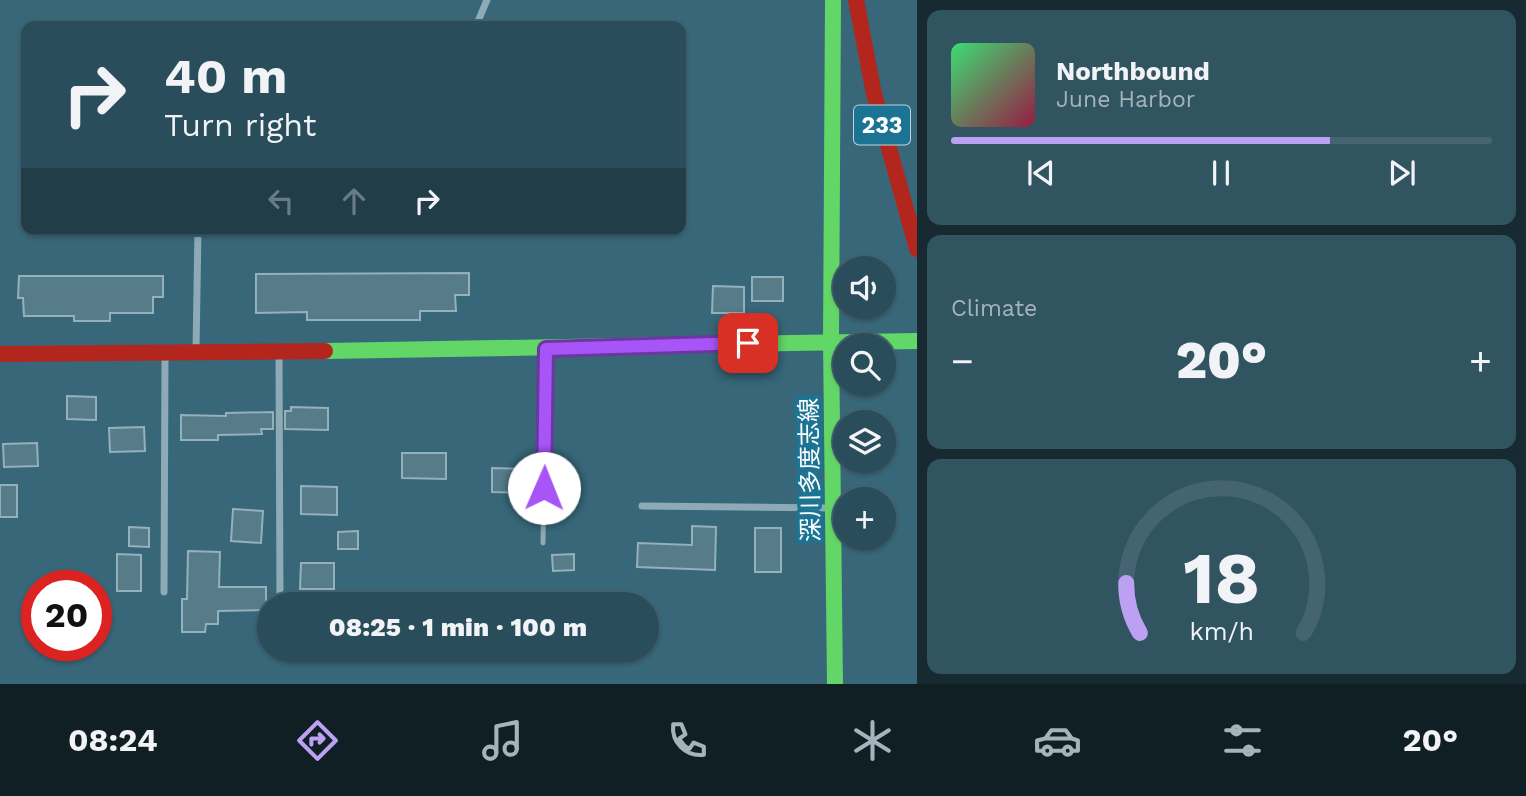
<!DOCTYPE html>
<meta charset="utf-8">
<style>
body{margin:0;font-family:"Work Sans","Noto Sans JP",sans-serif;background:#315461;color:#f1f3f6;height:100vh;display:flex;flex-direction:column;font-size:26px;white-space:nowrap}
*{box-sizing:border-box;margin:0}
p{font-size:23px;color:#a5b4bb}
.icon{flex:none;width:38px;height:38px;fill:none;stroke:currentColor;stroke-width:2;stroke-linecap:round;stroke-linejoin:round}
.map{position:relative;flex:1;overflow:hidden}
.drawer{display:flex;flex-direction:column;gap:10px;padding:10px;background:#172a32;width:609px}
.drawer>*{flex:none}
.hud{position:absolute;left:21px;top:21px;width:665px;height:214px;border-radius:14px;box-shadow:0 2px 5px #0004,0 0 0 2px #456471;background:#294d5b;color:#f1f3f6;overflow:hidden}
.fabs{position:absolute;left:833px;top:256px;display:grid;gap:14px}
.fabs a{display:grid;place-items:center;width:63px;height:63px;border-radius:50%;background:#294d5b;box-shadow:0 2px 5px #0004,0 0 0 2px #456471;font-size:35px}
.speed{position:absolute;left:21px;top:570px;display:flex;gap:14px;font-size:35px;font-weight:700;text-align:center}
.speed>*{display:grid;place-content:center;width:91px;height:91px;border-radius:50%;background:#294d5b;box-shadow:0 2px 5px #0004,0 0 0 2px #456471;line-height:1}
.speed .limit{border:10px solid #d22;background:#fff;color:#111}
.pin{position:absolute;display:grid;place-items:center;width:60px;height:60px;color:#fff;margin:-30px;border-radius:14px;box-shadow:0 4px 10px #0006}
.me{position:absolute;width:77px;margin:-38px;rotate:1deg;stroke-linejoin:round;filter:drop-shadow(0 0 5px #0008)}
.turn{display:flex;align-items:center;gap:24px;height:147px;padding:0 28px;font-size:32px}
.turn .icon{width:91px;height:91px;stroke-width:2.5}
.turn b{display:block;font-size:49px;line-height:60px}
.lanes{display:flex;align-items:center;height:66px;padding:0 28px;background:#0003;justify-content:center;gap:35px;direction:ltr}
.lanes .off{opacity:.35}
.big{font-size:52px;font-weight:800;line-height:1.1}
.drawer .widget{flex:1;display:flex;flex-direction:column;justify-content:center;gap:10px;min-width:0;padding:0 24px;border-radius:14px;background:#315461}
.drawer .dial{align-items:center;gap:0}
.dial svg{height:182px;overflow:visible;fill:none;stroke:#456471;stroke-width:7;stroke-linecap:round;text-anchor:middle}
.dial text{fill:#f1f3f6;stroke:none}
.song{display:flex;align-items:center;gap:21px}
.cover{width:84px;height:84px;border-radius:10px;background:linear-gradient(135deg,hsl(140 70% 55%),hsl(340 70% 35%))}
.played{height:7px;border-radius:4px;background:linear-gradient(90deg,#bca0f2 70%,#456471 70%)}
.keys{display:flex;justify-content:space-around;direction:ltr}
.heat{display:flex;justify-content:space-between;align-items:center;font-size:38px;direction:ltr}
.trip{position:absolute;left:257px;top:592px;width:402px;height:70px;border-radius:35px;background:#294d5b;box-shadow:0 2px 5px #0004,0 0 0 2px #456471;font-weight:800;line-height:70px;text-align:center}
.tab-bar{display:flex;height:112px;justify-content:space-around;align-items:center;background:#101f24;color:#a5b4bb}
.tab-bar .icon{width:49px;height:49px}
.tab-bar .current{color:#bca0f2}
.tab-bar b{font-size:32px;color:#f1f3f6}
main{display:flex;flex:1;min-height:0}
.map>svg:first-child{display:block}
.building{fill:#567c8a;stroke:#94b0ba;stroke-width:2}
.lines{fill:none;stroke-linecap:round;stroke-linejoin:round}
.lane{stroke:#8eaab4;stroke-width:5}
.street{stroke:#8eaab4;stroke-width:7}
.fast{stroke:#63d668;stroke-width:16}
.jam{stroke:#b3261e;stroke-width:16}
.route-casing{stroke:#6d37a1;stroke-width:18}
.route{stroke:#a855f7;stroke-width:12}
.labels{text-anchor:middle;stroke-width:7;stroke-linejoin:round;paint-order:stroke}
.shield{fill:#1c7494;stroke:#bbd5df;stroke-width:2}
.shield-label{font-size:23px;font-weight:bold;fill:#fff}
.street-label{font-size:24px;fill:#fff;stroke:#1c7494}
</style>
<main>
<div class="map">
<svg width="917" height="684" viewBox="0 0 917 684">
<rect width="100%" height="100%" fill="#376779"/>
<g class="building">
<polygon points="469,273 469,295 455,295 456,311 420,311 420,320 307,320 307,312 256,313 256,274"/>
<polygon points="19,276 163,276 163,297 153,297 153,313 110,313 110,321 74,321 74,316 24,316 23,298 18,298"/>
<rect x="752" y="277" width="31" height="24"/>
<polygon points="713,286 744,287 744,313 712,313"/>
<polygon points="67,396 96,397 96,420 67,419"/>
<polygon points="291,407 328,408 328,430 285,429 285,411 291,411"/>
<polygon points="273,412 273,429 261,429 262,434 218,435 218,440 181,440 181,415 226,416 226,413"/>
<polygon points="144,427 145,451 110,452 109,428"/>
<polygon points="37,443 38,466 4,467 3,444"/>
<polygon points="402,453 446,453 446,479 402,478"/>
<polygon points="492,468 528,469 527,493 492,492"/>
<rect x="0" y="485" width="17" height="32"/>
<polygon points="301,486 337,487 337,515 301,514"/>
<polygon points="233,509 263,511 261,543 231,541"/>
<polygon points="692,526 716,527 715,570 637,567 638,543 692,545"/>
<polygon points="129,527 149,528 149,547 129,546"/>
<rect x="755" y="528" width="26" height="44"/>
<polygon points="358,531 358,549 338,549 338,532"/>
<polygon points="188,551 220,552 219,587 266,587 266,610 218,611 218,624 206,624 205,632 182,632 182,599 187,599"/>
<polygon points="117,554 141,555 141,591 117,591"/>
<polygon points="574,554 574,570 553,571 552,555"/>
<polygon points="301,563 334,563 334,589 300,589"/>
</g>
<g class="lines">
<g class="lane">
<polyline points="28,231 256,229"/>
<polyline points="543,543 546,354"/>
</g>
<g class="street">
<polyline points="476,26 487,0"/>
<polyline points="196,351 198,229"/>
<polyline points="279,352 280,604"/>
<polyline points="642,506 829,508"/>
<polyline points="164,592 165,355"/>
</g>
<g class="fast">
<polyline points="833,0 831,341 835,684"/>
<polyline points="325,351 917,341"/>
</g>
<g class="jam">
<polyline points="856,0 874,94 917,249"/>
<polyline points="0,354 325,351"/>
</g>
</g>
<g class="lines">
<defs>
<polyline id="route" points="544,488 546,349 748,343"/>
</defs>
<use href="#route" class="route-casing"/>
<use href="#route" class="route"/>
</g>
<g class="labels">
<rect class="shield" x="854" y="105.5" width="56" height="39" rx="5"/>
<g class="shield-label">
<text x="882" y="133">233</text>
</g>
<g class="street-label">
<text transform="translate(810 470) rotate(-91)" y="8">深川多度志線</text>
</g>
</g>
</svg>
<div class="fabs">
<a><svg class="icon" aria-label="sound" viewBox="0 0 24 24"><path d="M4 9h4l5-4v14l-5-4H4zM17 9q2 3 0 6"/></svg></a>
<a><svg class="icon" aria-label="search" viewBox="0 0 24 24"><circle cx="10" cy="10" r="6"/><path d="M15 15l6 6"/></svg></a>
<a><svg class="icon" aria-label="layers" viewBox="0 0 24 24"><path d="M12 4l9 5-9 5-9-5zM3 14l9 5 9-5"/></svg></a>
<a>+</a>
</div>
<div class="speed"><div class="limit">20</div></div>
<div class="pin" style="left:748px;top:343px;background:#d93025"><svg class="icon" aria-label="arrive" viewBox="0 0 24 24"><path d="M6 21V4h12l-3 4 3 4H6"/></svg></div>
<svg class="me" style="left:544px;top:488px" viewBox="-20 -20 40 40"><circle r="19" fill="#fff"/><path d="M0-13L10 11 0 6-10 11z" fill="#a855f7"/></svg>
<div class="trip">08:25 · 1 min · 100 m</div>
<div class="hud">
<div class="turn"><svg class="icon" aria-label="right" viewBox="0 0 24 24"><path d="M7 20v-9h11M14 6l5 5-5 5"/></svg><div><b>40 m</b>Turn right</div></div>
<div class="lanes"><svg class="icon off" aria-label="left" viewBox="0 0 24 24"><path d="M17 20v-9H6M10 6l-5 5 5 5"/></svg><svg class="icon off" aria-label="ahead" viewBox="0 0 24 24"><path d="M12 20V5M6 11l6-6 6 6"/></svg><svg class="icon" aria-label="right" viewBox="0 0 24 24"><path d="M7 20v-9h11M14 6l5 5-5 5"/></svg></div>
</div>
</div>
<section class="drawer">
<div class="widget">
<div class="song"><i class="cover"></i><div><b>Northbound</b><p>June Harbor</p></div></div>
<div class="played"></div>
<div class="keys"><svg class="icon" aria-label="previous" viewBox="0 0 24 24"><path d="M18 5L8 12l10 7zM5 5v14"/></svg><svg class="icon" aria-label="pause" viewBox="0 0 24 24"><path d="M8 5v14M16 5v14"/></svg><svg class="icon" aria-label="next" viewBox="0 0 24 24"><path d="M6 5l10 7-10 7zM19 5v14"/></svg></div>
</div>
<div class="widget"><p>Climate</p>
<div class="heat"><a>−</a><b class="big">20°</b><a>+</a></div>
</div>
<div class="widget dial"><svg viewBox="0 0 100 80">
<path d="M14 69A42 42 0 1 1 86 69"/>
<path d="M14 69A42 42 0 0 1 8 47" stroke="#bca0f2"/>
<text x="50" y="56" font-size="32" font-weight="700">18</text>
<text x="50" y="72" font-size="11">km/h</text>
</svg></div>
</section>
</main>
<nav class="tab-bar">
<b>08:24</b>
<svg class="icon current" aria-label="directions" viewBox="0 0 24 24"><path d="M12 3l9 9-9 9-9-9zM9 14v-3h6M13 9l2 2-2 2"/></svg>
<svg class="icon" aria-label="music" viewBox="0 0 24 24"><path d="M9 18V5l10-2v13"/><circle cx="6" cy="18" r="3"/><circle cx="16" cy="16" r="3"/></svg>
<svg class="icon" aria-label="phone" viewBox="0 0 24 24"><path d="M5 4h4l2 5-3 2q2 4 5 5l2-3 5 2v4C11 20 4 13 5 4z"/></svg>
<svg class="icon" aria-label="climate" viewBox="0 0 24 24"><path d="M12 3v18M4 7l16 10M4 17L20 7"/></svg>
<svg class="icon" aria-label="car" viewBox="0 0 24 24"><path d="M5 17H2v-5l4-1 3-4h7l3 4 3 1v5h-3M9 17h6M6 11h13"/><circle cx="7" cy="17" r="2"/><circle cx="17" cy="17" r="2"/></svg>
<svg class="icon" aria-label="filters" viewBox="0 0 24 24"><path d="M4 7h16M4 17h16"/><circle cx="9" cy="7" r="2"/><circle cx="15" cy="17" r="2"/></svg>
<b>20°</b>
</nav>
